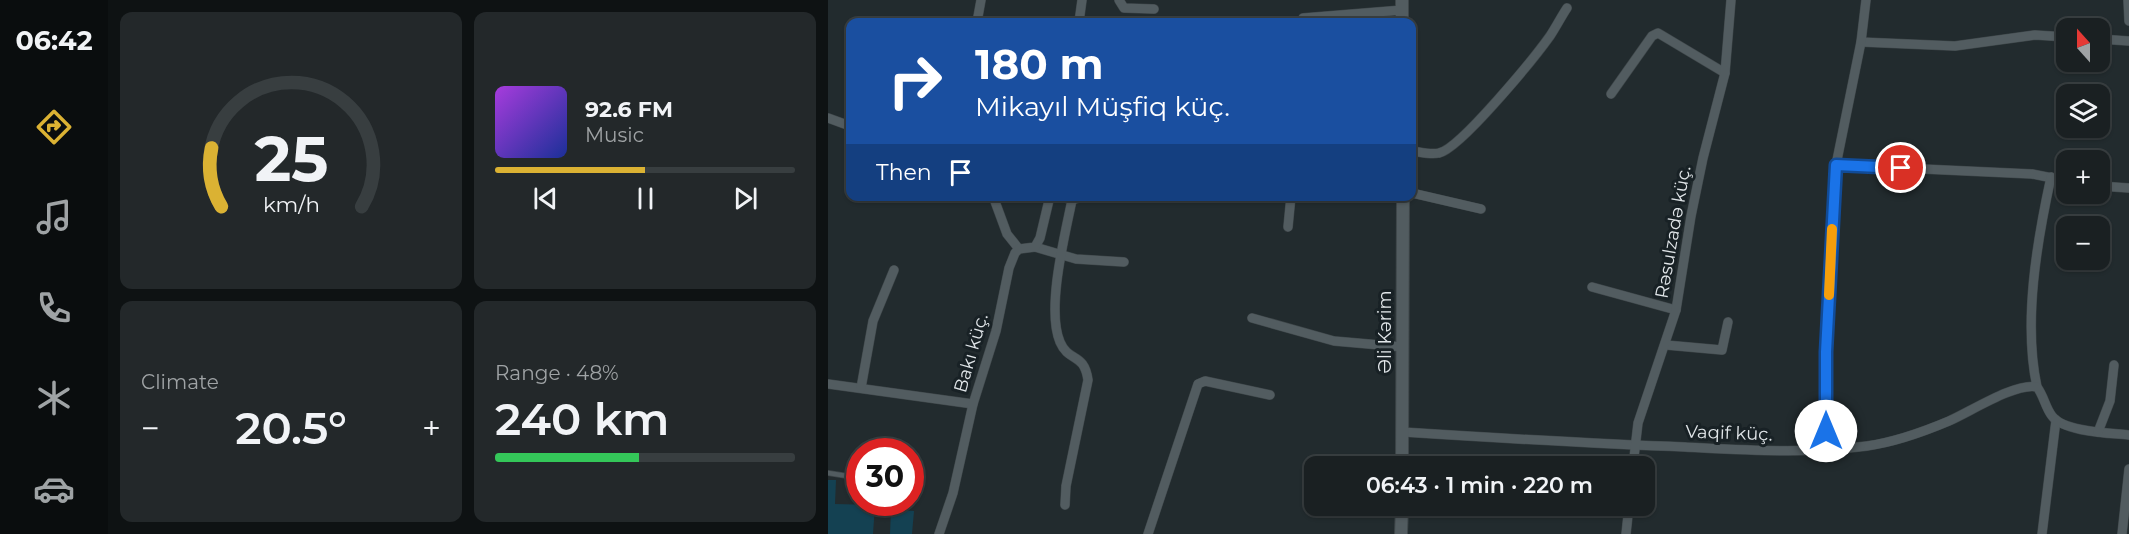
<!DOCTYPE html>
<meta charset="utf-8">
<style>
body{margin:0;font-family:Montserrat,sans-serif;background:#23282a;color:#f1f3f6;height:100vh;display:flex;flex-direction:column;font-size:22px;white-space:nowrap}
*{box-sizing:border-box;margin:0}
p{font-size:20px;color:#9fa3a5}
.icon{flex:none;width:33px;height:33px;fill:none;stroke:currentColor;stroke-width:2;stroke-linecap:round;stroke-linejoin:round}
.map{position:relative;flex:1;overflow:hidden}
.panel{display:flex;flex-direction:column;gap:12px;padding:12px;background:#0e1213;width:720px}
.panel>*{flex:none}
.top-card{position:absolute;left:18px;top:18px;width:570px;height:183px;border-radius:12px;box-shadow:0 2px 4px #0004,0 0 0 2px #383e40;background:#1a4fa0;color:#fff;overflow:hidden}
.needle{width:39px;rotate:339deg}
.fabs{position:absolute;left:1228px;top:18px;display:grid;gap:12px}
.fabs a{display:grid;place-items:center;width:54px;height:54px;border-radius:12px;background:#1a2022;box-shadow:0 2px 4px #0004,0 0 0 2px #383e40;font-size:30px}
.speed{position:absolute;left:18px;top:438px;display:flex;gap:12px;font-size:30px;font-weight:700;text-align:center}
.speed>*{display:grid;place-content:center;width:78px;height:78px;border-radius:50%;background:#1a2022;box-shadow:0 2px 4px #0004,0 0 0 2px #383e40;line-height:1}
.speed .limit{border:9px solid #d22;background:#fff;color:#111}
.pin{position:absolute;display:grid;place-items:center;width:51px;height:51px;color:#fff;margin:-26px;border:3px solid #fff;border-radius:50%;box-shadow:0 2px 6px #0007}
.me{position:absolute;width:66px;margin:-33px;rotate:0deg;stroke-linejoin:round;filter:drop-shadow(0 0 4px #0008)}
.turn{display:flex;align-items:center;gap:21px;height:126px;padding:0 30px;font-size:27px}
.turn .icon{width:78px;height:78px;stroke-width:2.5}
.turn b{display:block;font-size:42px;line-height:51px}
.then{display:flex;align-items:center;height:57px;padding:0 30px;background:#0003;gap:12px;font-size:22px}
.big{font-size:45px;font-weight:600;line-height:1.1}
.panel .card{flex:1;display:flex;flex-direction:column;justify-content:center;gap:9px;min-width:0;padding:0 21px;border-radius:12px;background:#23282a}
.panel .dial{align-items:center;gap:0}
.dial svg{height:156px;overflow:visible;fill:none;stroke:#383e40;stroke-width:7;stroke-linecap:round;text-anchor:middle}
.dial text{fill:#f1f3f6;stroke:none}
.song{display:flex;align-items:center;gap:18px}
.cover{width:72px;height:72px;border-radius:9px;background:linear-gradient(135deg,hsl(280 70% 55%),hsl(230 70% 35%))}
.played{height:6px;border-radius:3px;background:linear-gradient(90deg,#dbb233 50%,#383e40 50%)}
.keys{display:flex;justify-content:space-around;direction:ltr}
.heat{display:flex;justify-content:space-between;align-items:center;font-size:33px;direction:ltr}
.charge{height:9px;border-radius:4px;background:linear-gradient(90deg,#34c759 48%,#383e40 0)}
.panel .tiles{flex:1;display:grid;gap:12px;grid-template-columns:repeat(2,1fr)}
.trip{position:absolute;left:476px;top:456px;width:351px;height:60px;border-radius:12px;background:#1a2022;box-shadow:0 2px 4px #0004,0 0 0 2px #383e40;font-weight:600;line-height:60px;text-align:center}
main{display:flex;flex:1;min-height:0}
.tab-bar{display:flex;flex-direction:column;width:108px;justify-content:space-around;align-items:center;background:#0a0d0e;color:#9fa3a5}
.tab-bar .icon{width:42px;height:42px}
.tab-bar .active{color:#dbb233}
.tab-bar b{font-size:27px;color:#f1f3f6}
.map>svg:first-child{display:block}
.building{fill:#144152}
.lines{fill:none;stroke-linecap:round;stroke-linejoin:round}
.service-casing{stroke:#3e4649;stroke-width:6}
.minor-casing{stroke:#3e4649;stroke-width:10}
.secondary-casing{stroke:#3e4649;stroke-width:14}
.service{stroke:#525c60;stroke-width:4.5}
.minor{stroke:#525c60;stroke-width:9}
.secondary{stroke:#525c60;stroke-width:12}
.route-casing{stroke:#114b97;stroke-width:15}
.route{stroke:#1a73e8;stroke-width:10}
.slow{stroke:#f59e0b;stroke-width:10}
.labels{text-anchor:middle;stroke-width:6;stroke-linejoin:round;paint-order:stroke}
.street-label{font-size:18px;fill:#e1e6e9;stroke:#182125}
</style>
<main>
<nav class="tab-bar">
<b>06:42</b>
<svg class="icon active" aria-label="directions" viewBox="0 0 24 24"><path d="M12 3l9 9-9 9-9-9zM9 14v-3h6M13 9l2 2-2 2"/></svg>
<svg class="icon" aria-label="music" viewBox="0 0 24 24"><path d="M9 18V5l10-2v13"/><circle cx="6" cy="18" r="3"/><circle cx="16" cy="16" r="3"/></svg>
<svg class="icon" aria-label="phone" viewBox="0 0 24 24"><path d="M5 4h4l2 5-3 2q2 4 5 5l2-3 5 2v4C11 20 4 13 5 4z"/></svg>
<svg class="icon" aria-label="climate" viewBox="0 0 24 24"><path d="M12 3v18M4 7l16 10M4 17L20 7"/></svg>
<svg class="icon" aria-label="car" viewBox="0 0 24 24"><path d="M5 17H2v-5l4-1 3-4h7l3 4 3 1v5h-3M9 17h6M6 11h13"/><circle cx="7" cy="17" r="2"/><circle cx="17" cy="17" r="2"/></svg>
</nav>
<section class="panel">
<div class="tiles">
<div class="card dial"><svg viewBox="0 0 100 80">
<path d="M14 69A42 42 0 1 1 86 69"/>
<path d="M14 69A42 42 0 0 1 9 39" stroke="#dbb233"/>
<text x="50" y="56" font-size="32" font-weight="700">25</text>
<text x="50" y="72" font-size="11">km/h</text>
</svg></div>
<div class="card">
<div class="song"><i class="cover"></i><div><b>92.6 FM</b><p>Music</p></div></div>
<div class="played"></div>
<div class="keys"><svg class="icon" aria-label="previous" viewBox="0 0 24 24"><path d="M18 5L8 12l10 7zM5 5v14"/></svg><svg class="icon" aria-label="pause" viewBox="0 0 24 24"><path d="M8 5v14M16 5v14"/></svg><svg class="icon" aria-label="next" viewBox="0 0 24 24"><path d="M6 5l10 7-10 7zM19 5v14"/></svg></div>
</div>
<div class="card"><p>Climate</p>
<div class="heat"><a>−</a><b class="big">20.5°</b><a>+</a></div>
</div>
<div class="card"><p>Range · 48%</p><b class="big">240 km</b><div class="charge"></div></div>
</div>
</section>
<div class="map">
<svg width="1301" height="534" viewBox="0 0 1301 534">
<rect width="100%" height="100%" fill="#222b2e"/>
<g class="building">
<polygon points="0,480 8,480 7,504 47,505 45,534 0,534"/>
<polygon points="56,502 73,502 73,510 86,511 84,534 62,534 63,510 56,510"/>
</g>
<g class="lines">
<defs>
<polyline id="service" points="0,473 32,478"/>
<g id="minor">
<polyline points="291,0 296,8 326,9"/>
<polyline points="1300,0 1301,21"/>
<polyline points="475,18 574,10"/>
<polyline points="149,22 153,0"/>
<polyline points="251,22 254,0"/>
<polyline points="1272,39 1301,41"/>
<polyline points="1033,42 1127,46 1207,35 1239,37"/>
<polyline points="783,94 824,36 830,33 897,73"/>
<polyline points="0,118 22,126"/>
<path d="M 584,151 C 592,152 603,155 611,153 C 632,149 707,57 722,36 C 728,27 733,17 739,8"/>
<polyline points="1008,165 1204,174 1239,181"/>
<polyline points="1272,186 1301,188"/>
<polyline points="584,193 653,209"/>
<polyline points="165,196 179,234 191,249"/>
<polyline points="230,196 244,200 257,196"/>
<polyline points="460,227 463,196"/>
<polyline points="207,247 248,259 296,262"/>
<polyline points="764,287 848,310"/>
<polyline points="424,318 506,341 575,347"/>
<polyline points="838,345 894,350 900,322"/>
<polyline points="0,384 145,404"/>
<path d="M 1209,387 C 1195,322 1209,241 1223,177"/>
<polyline points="33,388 45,321 66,270"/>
<path d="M 575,432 C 669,438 763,444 857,447 C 918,450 978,454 1039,446 C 1067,442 1095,432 1121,421 C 1142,412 1188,382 1209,387 C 1216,396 1217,407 1224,416 C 1236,432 1282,433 1301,435"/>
<polyline points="1270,432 1282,401 1286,365"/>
<polyline points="998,451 998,352 1008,165 1033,42 1038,0"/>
<polyline points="805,466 810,423 848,310 863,216 875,158 897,73 903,0"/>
<path d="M 237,505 L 238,486 L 260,380 C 256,352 241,363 232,342 C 218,309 237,235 244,200"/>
<polyline points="111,534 125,493 145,404 168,331 181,268 187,253 191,249 207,247 212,238 222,196"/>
<polyline points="320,534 370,384 377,381 442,395"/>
<polyline points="798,534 801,506"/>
<polyline points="1214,534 1228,420"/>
<polyline points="1294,534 1301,469"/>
</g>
<g id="secondary">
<polyline points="574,0 574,22"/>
<polyline points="574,466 575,196"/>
<polyline points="573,534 574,506"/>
</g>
</defs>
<use href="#service" class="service-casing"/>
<use href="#minor" class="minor-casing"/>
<use href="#secondary" class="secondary-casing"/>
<use href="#service" class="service"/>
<use href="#minor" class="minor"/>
<use href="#secondary" class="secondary"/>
</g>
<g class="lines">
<defs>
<polyline id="route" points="998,431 998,352 1008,165 1073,168"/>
</defs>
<use href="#route" class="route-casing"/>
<use href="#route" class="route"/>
<polyline class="slow" points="1001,295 1004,229"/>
</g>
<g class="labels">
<g class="street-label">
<text transform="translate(845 232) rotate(-80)" y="6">Rəsulzadə küç.</text>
<text transform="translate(557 332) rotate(-90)" y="6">Əli Kərim</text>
<text transform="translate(143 353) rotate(-74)" y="6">Bakı küç.</text>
<text transform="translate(901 433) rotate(2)" y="6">Vaqif küç.</text>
</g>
</g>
</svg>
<div class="fabs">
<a><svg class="needle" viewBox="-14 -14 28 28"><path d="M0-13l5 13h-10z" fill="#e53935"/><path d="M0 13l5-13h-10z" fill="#9fa3a5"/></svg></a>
<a><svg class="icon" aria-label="layers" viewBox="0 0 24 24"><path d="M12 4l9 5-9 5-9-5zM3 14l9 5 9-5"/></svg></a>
<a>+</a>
<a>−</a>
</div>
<div class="speed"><div class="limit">30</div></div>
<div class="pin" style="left:1073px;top:168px;background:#d93025"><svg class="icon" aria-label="arrive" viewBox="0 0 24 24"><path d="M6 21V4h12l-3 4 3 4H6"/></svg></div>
<svg class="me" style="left:998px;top:431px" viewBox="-20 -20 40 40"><circle r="19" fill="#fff"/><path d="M0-13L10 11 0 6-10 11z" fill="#1a73e8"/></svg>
<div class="trip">06:43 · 1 min · 220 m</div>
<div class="top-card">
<div class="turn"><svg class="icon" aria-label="right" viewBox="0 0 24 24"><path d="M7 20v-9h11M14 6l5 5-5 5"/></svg><div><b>180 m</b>Mikayıl Müşfiq küç.</div></div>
<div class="then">Then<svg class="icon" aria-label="arrive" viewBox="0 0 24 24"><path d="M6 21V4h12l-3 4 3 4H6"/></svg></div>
</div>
</div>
</main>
